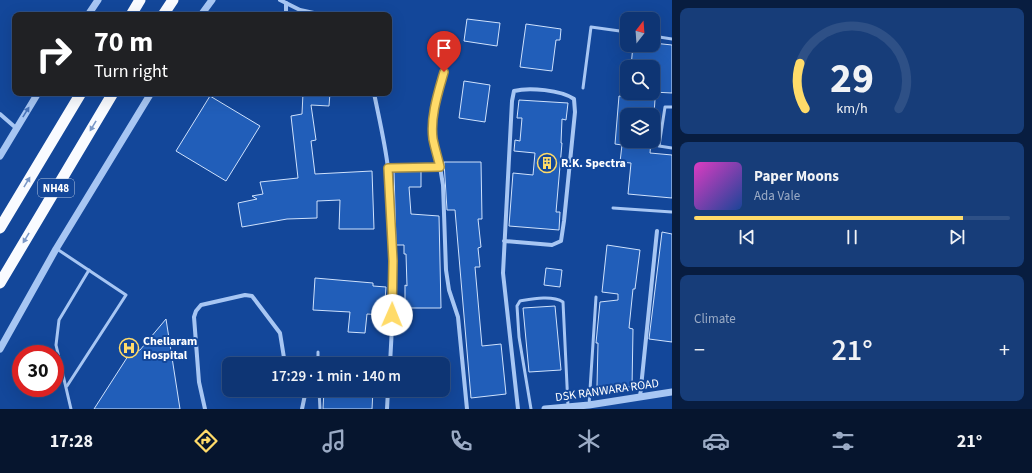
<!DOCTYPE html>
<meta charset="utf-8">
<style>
body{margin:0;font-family:"Source Sans 3",sans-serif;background:#173d79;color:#f1f3f6;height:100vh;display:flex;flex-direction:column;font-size:15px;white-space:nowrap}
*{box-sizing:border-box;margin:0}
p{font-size:13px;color:#9babc5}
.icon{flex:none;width:22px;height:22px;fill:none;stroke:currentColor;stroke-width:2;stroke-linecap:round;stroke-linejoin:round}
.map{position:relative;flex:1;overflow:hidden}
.side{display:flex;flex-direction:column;gap:8px;padding:8px;background:#081d40;width:360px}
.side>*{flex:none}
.guide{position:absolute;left:12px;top:12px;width:380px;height:84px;border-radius:8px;box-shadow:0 4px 16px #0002,0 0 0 1px #2e5086;background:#202124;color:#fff;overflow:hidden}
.needle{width:26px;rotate:17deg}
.controls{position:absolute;left:620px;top:12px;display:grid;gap:8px}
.controls a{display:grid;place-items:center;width:40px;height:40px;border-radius:8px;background:#0e3574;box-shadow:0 4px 16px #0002,0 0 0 1px #2e5086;font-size:20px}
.speed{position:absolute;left:12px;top:345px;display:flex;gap:8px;font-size:20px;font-weight:700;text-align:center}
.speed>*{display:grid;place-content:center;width:52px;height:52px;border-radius:50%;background:#0e3574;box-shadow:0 4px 16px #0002,0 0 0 1px #2e5086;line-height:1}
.speed .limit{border:6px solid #d22;background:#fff;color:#111}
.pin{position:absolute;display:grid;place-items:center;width:34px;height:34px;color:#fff;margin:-41px -17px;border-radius:50% 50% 50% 0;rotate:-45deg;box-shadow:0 0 4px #0007}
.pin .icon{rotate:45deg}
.me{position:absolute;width:44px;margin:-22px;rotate:1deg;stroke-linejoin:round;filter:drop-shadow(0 0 3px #0008)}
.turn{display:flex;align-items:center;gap:14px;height:84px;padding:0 16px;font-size:18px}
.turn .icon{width:52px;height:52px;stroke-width:2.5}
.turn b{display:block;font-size:28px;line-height:34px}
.big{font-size:30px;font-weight:600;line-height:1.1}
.side .card{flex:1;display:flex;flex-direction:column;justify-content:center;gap:6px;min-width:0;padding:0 14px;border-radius:8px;background:#173d79}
.side .dial{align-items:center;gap:0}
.dial svg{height:104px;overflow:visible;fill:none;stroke:#2e5086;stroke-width:7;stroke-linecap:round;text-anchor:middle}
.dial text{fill:#f1f3f6;stroke:none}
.song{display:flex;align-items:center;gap:12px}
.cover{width:48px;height:48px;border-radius:6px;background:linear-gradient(135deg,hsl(310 70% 55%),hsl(220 70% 35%))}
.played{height:4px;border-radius:2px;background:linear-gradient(90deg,#ffdb69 85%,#2e5086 85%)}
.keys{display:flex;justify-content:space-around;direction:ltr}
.heat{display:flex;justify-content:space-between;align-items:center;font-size:22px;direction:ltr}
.trip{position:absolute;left:222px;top:357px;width:228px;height:40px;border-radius:8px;background:#0e3574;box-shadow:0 4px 16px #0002,0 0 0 1px #2e5086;font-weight:600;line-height:40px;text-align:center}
.tab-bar{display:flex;height:64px;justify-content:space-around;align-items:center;background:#06152e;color:#9babc5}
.tab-bar .icon{width:28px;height:28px}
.tab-bar .active{color:#ffdb69}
.tab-bar b{font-size:18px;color:#f1f3f6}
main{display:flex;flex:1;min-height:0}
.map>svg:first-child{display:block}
.building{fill:#215eb9;stroke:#cfe2fd}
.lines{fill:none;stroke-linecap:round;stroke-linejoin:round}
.service{stroke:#a7c6f3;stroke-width:3}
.minor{stroke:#a7c6f3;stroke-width:4}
.tertiary{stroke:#a7c6f3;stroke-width:7}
.trunk{stroke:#f9fbff;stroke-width:11}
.oneway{fill:#4773b9}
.oneway2{fill:#7a98c7}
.route-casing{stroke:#a68e44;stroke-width:10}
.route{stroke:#ffdb69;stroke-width:7}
.labels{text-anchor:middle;stroke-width:4;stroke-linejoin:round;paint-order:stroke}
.shield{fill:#13479a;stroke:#b8c8e1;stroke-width:1}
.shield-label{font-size:11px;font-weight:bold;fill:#fff}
.poi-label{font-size:12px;font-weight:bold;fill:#fff;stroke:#13479a;text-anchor:start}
.street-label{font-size:12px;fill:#fff;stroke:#13479a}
</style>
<main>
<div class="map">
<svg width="672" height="409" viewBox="0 0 672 409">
<rect width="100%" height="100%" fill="#13479a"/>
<g class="building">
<polygon points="467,19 500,23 497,46 464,41"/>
<polygon points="526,24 561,29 560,40 556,40 552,71 520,67"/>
<polygon points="653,43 672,45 672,93 653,92 653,67 631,67 633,45 653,45"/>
<polygon points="464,81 490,85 485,122 459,118"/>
<polygon points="303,93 330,93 329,106 311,105 316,140 311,141 315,174 372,171 374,229 339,229 340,200 317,201 317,218 287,219 242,227 238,203 257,199 252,196 263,194 260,182 298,178 291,116 302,114"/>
<polygon points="210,96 260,126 226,181 176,151"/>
<polygon points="619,96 655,99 654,115 627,115 627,141 651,141 650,153 672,155 672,198 628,194 631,163 620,162 622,145 615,144"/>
<polygon points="519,100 568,103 566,120 562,119 561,143 562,143 556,212 560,212 559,230 509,226 513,173 533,175 535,153 514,151 515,140 520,141 522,118 517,118"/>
<polygon points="444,162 481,162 482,219 478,219 481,247 478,248 480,267 475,267 482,346 501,344 506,394 471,398 455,210 447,210"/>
<polygon points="394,171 421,171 421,187 409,187 411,214 439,216 441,308 405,308 405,285 407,286 406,254 404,254 404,245 396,245"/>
<polygon points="662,232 672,234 672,342 649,339"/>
<polygon points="607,245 640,250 635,289 633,289 629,328 633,329 632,387 597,386 598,343 596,343 600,302 618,300 618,294 602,292"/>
<polygon points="546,268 562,270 560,287 544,285"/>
<polygon points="315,278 373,283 373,286 386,287 384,315 367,314 365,333 348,332 350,312 313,310"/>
<polygon points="555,306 561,370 529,372 523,308"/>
<polygon points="166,319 180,409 94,409 130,353 140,350"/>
<polygon points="324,390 373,390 372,409 323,409"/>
</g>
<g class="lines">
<g class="service">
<polyline points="653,36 672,39"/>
<polyline points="583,88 591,27 627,32"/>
<polyline points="672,107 665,107 659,146 672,148"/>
<polyline points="613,208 672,212"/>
<polyline points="57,249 126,295 67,386"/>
<polyline points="318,352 318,364"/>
<polyline points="319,390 320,409"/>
<polyline points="589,405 596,297"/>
<polyline points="71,409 56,345 59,320 89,270"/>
<path d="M 531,409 L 519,337 L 517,306 L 520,301 C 532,299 552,295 563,302 L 568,406"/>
</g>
<g class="minor">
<polyline points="280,0 300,10 323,15"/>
<polyline points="286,15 286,3"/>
<path d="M 374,93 C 379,118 385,143 388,168 C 395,233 394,299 390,364"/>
<polyline points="0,114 16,128"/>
<path d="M 440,167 C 438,158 435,149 433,139 C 430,117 438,93 444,71"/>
<polyline points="388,168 440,167 443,185 446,270 449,290 458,317 467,409"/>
<path d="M 504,241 L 552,245 L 561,241 L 564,221 L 575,112 L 574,99 C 561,90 529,87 514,91 L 512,101 L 503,273 L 518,409"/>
<polyline points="640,397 657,231"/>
<polyline points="205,409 199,382 194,317 196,311 201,305 245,295 252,296 280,333 285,364"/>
<polyline points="302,409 306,390"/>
<polyline points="387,409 388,390"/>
</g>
<g class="tertiary">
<polyline points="88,15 98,0"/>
<polyline points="201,15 212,0"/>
<polyline points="0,156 38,93"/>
<polyline points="0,349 56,249 151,93"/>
<polyline points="545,409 589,405 672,392"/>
</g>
<g class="trunk">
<polyline points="131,15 140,0"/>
<polyline points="163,15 173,0"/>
<polyline points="0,228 81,93"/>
<polyline points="0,283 113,93"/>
</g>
</g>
<defs><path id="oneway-solid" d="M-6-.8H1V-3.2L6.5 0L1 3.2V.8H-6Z"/></defs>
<use class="oneway" href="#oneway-solid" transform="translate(26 112) rotate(-58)"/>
<g class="oneway2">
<use href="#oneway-solid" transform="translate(93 126) rotate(121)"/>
<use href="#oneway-solid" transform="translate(27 182) rotate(-59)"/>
<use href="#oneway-solid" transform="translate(26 238) rotate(121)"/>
</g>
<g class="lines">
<defs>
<path id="route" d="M 392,315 L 393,261 L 388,168 L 440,167 C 438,158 435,149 433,139 C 430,117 438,93 444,72"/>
</defs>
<use href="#route" class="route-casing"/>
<use href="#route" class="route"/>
</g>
<defs>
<symbol id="building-ring" viewBox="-11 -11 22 22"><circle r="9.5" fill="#13479a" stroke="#ffdb69" stroke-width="1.5"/><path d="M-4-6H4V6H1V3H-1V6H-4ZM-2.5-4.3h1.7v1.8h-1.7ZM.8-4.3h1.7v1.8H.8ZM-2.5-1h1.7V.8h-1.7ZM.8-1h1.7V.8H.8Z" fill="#ffdb69"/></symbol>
<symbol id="hospital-ring" viewBox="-11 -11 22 22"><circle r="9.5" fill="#13479a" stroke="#ffdb69" stroke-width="1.5"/><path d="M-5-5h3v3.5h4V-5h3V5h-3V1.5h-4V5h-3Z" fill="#ffdb69"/></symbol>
</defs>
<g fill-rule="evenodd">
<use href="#building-ring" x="536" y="152" width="22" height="22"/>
<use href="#hospital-ring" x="118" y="337" width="22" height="22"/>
</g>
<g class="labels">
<rect class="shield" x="38" y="179" width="36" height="18" rx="3"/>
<g class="shield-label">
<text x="56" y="192">NH48</text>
</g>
<g class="poi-label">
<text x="561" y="167">R.K. Spectra</text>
<text x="143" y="345">Chellaram<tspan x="143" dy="14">Hospital</tspan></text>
</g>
<g class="street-label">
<text transform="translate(607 390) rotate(-8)" y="4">DSK RANWARA ROAD</text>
</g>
</g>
</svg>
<div class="controls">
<a><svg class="needle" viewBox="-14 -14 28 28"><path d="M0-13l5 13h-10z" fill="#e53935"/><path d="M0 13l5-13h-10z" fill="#9babc5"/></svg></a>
<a><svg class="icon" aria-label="search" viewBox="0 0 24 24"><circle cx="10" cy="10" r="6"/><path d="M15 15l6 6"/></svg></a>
<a><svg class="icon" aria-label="layers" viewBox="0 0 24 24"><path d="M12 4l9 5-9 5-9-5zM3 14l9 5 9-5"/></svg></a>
</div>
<div class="speed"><div class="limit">30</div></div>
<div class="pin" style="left:444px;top:72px;background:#d93025"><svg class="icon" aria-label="arrive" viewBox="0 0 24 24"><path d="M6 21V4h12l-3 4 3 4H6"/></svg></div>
<svg class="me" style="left:392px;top:315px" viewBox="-20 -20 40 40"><circle r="19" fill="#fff"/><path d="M0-13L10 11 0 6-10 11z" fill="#ffdb69"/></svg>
<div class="trip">17:29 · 1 min · 140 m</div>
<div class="guide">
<div class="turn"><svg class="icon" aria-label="right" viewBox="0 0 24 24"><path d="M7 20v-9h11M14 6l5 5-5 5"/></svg><div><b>70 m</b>Turn right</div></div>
</div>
</div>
<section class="side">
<div class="card dial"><svg viewBox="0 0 100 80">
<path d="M14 69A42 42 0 1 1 86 69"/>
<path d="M14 69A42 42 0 0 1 10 34" stroke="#ffdb69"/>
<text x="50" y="56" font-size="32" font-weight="700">29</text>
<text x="50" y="72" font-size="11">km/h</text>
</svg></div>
<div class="card">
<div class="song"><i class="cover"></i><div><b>Paper Moons</b><p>Ada Vale</p></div></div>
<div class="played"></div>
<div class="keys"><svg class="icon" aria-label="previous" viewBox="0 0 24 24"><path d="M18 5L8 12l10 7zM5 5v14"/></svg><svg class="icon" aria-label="pause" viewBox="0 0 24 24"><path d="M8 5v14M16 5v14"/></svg><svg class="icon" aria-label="next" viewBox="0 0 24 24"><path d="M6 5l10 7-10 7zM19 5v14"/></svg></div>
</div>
<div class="card"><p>Climate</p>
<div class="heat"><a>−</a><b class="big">21°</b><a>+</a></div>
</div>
</section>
</main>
<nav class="tab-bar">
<b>17:28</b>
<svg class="icon active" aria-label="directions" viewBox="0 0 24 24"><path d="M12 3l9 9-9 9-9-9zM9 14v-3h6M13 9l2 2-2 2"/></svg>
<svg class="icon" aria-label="music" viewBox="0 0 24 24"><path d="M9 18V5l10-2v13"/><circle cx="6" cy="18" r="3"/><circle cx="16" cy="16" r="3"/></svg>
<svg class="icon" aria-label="phone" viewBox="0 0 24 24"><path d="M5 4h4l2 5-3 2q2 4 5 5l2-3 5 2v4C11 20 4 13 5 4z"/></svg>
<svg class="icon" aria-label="climate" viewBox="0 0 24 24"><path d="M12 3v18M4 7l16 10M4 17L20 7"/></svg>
<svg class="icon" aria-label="car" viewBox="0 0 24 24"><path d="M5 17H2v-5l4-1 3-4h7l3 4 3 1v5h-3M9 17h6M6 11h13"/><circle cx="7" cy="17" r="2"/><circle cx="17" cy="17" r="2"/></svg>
<svg class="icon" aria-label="filters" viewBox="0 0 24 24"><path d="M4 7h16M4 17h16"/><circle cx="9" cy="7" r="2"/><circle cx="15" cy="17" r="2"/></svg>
<b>21°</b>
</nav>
